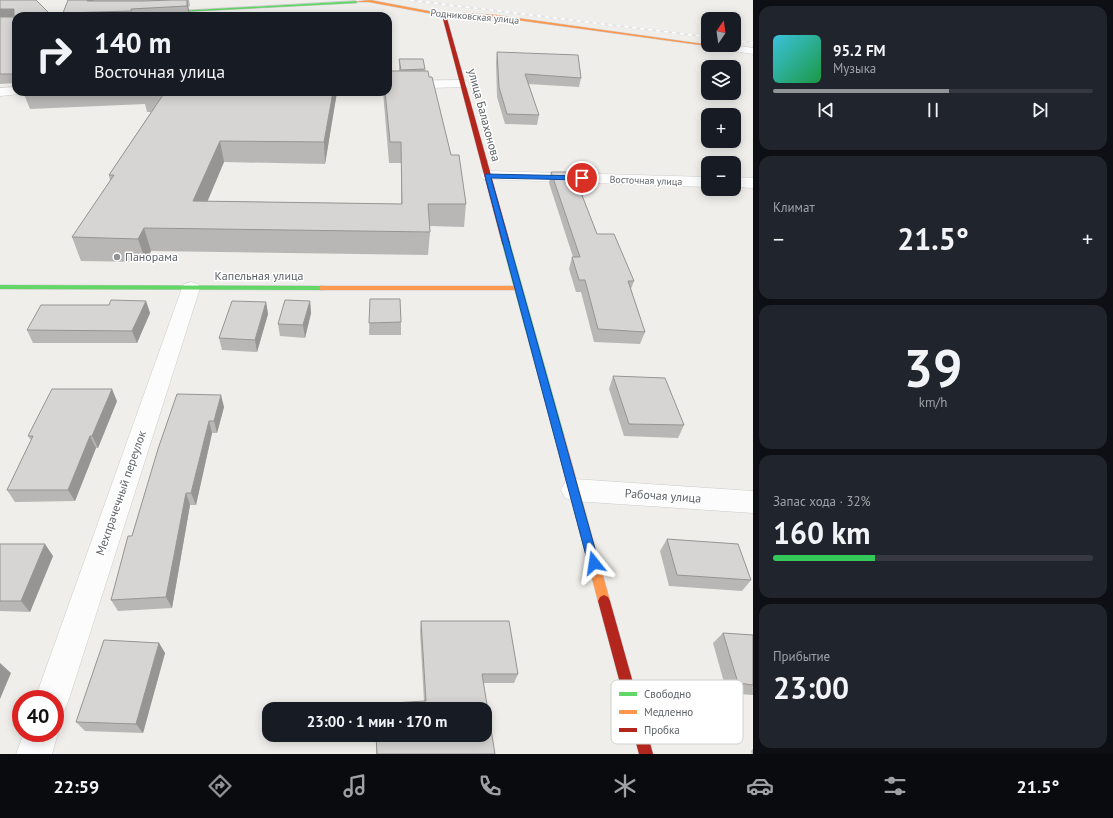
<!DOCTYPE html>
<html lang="ru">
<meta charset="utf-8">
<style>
body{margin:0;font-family:"PT Sans",sans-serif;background:#20242c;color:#f1f3f6;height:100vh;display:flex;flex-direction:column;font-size:15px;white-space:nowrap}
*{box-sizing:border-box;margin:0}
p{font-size:13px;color:#9ea1a6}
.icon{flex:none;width:22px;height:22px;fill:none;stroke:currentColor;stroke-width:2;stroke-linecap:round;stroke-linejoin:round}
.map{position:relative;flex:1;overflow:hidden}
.drawer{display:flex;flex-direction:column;gap:6px;padding:6px;background:#0d0f14;width:360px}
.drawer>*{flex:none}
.guide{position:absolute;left:12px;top:12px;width:380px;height:84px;border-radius:12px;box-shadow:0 2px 10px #0003;background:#171b24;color:#f1f3f6;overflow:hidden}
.needle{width:26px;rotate:13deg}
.tools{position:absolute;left:701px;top:12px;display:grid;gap:8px}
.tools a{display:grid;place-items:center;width:40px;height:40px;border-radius:8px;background:#171b24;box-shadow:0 2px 10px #0003;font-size:20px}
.speed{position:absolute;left:12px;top:690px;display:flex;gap:8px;font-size:20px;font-weight:700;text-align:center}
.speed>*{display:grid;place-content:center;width:52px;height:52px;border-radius:50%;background:#171b24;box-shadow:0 2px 10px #0003;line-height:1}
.speed .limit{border:6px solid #d22;background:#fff;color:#111}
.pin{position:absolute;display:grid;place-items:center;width:34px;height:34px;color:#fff;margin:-17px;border:2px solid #fff;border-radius:50%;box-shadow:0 1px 4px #0007}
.me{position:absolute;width:44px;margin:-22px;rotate:345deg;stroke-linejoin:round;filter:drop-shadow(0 0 3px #0008)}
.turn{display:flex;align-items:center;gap:14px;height:84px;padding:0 16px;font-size:18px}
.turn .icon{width:52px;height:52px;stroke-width:2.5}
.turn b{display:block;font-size:28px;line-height:34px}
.big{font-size:30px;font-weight:600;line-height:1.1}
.drawer .tile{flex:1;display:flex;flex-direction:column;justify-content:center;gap:6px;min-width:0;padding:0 14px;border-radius:12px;background:#20242c}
.drawer .dial{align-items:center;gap:0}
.dial b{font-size:52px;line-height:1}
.song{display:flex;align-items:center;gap:12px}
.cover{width:48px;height:48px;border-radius:6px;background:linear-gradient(135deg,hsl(190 70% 55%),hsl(140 70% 35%))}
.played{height:4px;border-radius:2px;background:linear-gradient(90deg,#919496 55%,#363941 55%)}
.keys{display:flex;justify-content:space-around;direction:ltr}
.heat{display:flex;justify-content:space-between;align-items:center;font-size:22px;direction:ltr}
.charge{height:6px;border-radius:3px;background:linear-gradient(90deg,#34c759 32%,#363941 0)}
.trip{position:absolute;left:262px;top:702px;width:230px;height:40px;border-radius:12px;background:#171b24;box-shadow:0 2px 10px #0003;font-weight:600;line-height:40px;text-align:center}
.dock{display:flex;height:64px;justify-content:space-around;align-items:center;background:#090b0e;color:#9ea1a6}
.dock .icon{width:28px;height:28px}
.dock .selected{color:#919496}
.dock b{font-size:18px;color:#f1f3f6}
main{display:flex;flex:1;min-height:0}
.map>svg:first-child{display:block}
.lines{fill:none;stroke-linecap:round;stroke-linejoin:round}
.street-casing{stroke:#cbcccc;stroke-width:1}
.fast-casing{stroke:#cacacb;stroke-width:1}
.slow-casing{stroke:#cacacb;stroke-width:1}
.jam-casing{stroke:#cacacb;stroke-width:1}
.street{fill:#fdfcfc;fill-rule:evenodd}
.fast{fill:#63d668;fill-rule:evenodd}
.slow{fill:#ff974d;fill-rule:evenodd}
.jam{fill:#b3261e;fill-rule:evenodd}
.rail-casing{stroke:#e4e4e4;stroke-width:2}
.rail{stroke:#fff;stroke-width:1.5;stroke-dasharray:4;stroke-linecap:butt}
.wall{fill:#b8b7b5}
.shaded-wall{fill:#969594}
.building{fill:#d6d5d3;stroke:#969594}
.route{fill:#1a73e8;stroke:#114b97}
.poi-dot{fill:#919496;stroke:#fff;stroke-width:1.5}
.labels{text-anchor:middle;stroke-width:3;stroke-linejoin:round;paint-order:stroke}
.far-street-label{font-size:10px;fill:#5f6368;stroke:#fff}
.street-label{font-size:12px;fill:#5f6368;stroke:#fff}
.poi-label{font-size:12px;fill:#5f6368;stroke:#fff;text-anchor:start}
.key{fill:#fff;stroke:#cfd0d2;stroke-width:1}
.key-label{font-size:11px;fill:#5f6368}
</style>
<main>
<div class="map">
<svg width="753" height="754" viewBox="0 0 753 754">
<rect width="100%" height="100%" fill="#efeeea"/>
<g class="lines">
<defs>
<g id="street">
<polygon points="708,42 708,45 733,45 753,48 753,54 706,47 705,45"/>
<polygon points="463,80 467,81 469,84 467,87 388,89 388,81"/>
<polygon points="16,87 16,92 21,92 20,94 0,96 0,88"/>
<polygon points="488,171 708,177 708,187 483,179 480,176 483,173"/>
<polygon points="734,177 753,178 753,188 734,187"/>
<polygon points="191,282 198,284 200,288 69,699 64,711 55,714 55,699 35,699 182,288 184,284"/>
<polygon points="574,479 753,491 753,513 574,501 565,498 561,490 565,482"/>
<polygon points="55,725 58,733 52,754 16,754 24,733 55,733"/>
</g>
<g id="fast">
<polygon points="356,1 357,3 160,13 158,12"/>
<polygon points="503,241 509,241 510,243 564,435 562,438 556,438 554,435 502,243"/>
<polygon points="0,285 323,286 327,288 323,290 0,289"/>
</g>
<g id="slow">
<polygon points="370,0 444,14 461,13 495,15 710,45 708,46 495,17 461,15 444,16 369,2 354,2"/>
<polygon points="320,286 519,286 523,288 519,290 320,290 319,288"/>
<polygon points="559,431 562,432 564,435 610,601 608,605 604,607 600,605 598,601 554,435 556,432"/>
</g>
<g id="jam">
<polygon points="444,14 446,15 510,243 509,245 503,245 502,243 442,15"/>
<polygon points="604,595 608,597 610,601 653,754 639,754 598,601 600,597"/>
</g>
</defs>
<use href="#street" class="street-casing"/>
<use href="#fast" class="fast-casing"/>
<use href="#slow" class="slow-casing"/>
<use href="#jam" class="jam-casing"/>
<use href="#street" class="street"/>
<use href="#fast" class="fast"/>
<use href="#slow" class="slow"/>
<use href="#jam" class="jam"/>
<defs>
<g id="rail">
<polyline points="410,0 708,37"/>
<polyline points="734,40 753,43"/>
</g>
</defs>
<use href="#rail" class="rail-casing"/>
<use href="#rail" class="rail"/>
</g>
<g class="wall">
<polygon points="0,0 16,16 16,83 0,84"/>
<polygon points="68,0 189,0 190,6 188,7 190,16 64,16 63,13"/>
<polygon points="497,52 581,78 579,87 528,84 539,115 537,125 505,124 497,97 496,62"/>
<polygon points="399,59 425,69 466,204 464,227 430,226 430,232 428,255 151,251 146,262 81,261 72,237 110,181 109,175 151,112 147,112 145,104 30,109 23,92 337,92 325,164 224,162 207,201 401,204 401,163 389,163 383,92 388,92 399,71"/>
<polygon points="551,172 597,234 634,281 631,289 645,332 640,344 594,342 581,292 576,292 569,269 572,257 573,257 549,183"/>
<polygon points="370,299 401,322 401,335 369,335"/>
<polygon points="146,301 150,313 137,343 33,343 27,330 109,305"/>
<polygon points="310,301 311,313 305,338 280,336 278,324"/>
<polygon points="266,302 268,314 257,352 222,350 219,338"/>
<polygon points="613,376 684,425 678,438 624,436 609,389"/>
<polygon points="177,394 224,407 217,433 212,433 196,505 190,505 172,608 118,611 111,600"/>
<polygon points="117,401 98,448 96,448 75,501 15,502 7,490 31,440 28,436"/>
<polygon points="667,539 751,580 742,591 669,586 660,551"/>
<polygon points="0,544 53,556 30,612 0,611"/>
<polygon points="421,621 518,674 514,683 483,683 495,754 376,754 376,735 485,735 424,701 420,631"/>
<polygon points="723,633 753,635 753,695 727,693 713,643"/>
<polygon points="159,643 165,653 143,733 85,731 76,722"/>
<polygon points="753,749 753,754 752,754 751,751"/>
</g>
<g class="shaded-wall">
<polygon points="87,0 94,0 97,12 90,12"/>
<polygon points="187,0 190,15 190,16 189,16 187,6"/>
<polygon points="0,9 14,9 17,16 0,18"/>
<polygon points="131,9 133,16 132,16 131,11"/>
<polygon points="333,92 337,92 325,164 324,142"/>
<polygon points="220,141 224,162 198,224 193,201"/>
<polygon points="144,228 151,251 146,262 138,239"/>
<polygon points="146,301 150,313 137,343 132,331"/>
<polygon points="310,301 311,313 305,338 303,325"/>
<polygon points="266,302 268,314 257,352 255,340"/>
<polygon points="112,389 117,401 98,448 92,436"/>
<polygon points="221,395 224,407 217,433 214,421"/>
<polygon points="209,421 212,433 196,505 191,493"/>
<polygon points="90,436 96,448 75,501 68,490"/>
<polygon points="186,493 190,505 172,608 166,597"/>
<polygon points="45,544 53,556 30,612 21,601"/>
<polygon points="159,643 165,653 143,733 136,724"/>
<polygon points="0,663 11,673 0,699"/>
</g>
<g class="building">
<polygon points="0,0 36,0 52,16 16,16 16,74 0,74 0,17 14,17 14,9 0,9"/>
<polygon points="68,0 87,0 87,1 144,1 172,0 187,0 187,6 131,9 131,11 63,13"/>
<polygon points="497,52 578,55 581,78 525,74 539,115 507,114 499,87"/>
<polygon points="399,59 423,59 425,69 401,70"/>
<polygon points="388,71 428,71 429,77 432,77 451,155 459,155 466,204 428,204 430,232 144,228 138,239 72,237 114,175 109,175 165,92 333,92 324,142 220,141 193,201 402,204 401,142 390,142 385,92 388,92"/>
<polygon points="551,172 573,172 597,234 614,234 634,281 628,281 645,332 598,329 585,280 579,280 572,257 580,257"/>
<polygon points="370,299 400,299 401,322 369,323"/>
<polygon points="111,300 146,301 132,331 27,330 41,305 109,305"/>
<polygon points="285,300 310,301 303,325 278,324"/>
<polygon points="232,301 266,302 255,340 219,338"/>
<polygon points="613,376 665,378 684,425 629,424"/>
<polygon points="52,389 112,389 92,436 90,436 68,490 7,490 33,436 28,436"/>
<polygon points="177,394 221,395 214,421 209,421 191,493 186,493 166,597 111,600 128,536 132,536 158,449"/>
<polygon points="667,539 738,544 751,580 677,575"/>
<polygon points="0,544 45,544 21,601 0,601"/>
<polygon points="421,621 509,621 518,674 482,674 495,754 377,754 376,735 485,735 485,709 375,709 375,704 426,701"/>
<polygon points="723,633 753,635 753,685 738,683"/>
<polygon points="104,640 159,643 136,724 76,722"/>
</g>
<polygon class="route" points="485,174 582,176 585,178 582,180 491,178 599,563 598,567 594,569 589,567 588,563 485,176"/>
<circle class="poi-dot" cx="117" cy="257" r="4"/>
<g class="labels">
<g class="far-street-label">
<text transform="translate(475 16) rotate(5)" y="4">Родниковская улица</text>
<text transform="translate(646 180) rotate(2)" y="4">Восточная улица</text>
</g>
<g class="street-label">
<text transform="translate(484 115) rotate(75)" y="4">улица Балахонова</text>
<text x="259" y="280">Капельная улица</text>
<text transform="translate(121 493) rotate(-71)" y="4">Мехпрачечный переулок</text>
<text transform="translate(663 496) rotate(4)" y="4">Рабочая улица</text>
</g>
<g class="poi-label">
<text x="125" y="261">Панорама</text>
</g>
</g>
<rect x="611" y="680" width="132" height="64" rx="6" class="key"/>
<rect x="619" y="692" width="18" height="4" fill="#63d668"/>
<rect x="619" y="710" width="18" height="4" fill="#ff974d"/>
<rect x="619" y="728" width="18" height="4" fill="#b3261e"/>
<g class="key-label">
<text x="644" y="698">Свободно</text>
<text x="644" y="716">Медленно</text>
<text x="644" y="734">Пробка</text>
</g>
</svg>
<div class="tools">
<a><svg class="needle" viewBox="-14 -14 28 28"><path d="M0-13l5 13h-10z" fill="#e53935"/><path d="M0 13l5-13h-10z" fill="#9ea1a6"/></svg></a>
<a><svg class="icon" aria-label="layers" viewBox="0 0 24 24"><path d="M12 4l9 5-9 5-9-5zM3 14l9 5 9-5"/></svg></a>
<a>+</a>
<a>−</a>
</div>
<div class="speed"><div class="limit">40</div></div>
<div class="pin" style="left:582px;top:178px;background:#d93025"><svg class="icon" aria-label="arrive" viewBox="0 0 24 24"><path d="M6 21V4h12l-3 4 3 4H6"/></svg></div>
<svg class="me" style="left:594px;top:563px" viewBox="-20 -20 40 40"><path d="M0-17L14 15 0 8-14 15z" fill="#1a73e8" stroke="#fff" stroke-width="4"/></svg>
<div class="trip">23:00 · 1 мин · 170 m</div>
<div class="guide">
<div class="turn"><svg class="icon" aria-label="right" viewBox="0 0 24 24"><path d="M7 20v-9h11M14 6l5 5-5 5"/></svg><div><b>140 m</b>Восточная улица</div></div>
</div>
</div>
<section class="drawer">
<div class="tile">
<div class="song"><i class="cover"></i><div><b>95.2 FM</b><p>Музыка</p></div></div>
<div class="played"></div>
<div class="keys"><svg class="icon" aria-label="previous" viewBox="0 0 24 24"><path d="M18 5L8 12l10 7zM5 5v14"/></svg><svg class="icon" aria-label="pause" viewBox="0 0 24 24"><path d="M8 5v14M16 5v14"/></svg><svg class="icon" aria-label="next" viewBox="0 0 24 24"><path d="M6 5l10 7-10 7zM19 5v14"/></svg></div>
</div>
<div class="tile"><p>Климат</p>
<div class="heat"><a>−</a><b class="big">21.5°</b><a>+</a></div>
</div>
<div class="tile dial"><b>39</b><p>km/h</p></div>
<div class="tile"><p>Запас хода · 32%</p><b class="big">160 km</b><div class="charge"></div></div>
<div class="tile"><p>Прибытие</p><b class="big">23:00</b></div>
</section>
</main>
<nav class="dock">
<b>22:59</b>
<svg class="icon selected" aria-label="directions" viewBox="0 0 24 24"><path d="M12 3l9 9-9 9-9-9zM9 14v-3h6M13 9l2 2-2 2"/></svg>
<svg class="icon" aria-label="music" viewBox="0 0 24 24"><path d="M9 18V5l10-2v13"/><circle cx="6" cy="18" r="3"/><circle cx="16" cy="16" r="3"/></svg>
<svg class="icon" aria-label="phone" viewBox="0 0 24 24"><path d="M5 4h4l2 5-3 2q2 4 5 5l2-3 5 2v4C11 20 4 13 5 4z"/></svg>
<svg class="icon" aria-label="climate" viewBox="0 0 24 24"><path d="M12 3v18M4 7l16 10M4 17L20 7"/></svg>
<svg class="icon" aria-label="car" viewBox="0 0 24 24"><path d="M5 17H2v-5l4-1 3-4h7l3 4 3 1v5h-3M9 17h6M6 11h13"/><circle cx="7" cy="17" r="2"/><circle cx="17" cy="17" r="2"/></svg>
<svg class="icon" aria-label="filters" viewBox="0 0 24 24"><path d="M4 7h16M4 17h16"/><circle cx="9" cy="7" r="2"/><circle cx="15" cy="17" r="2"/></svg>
<b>21.5°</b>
</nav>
